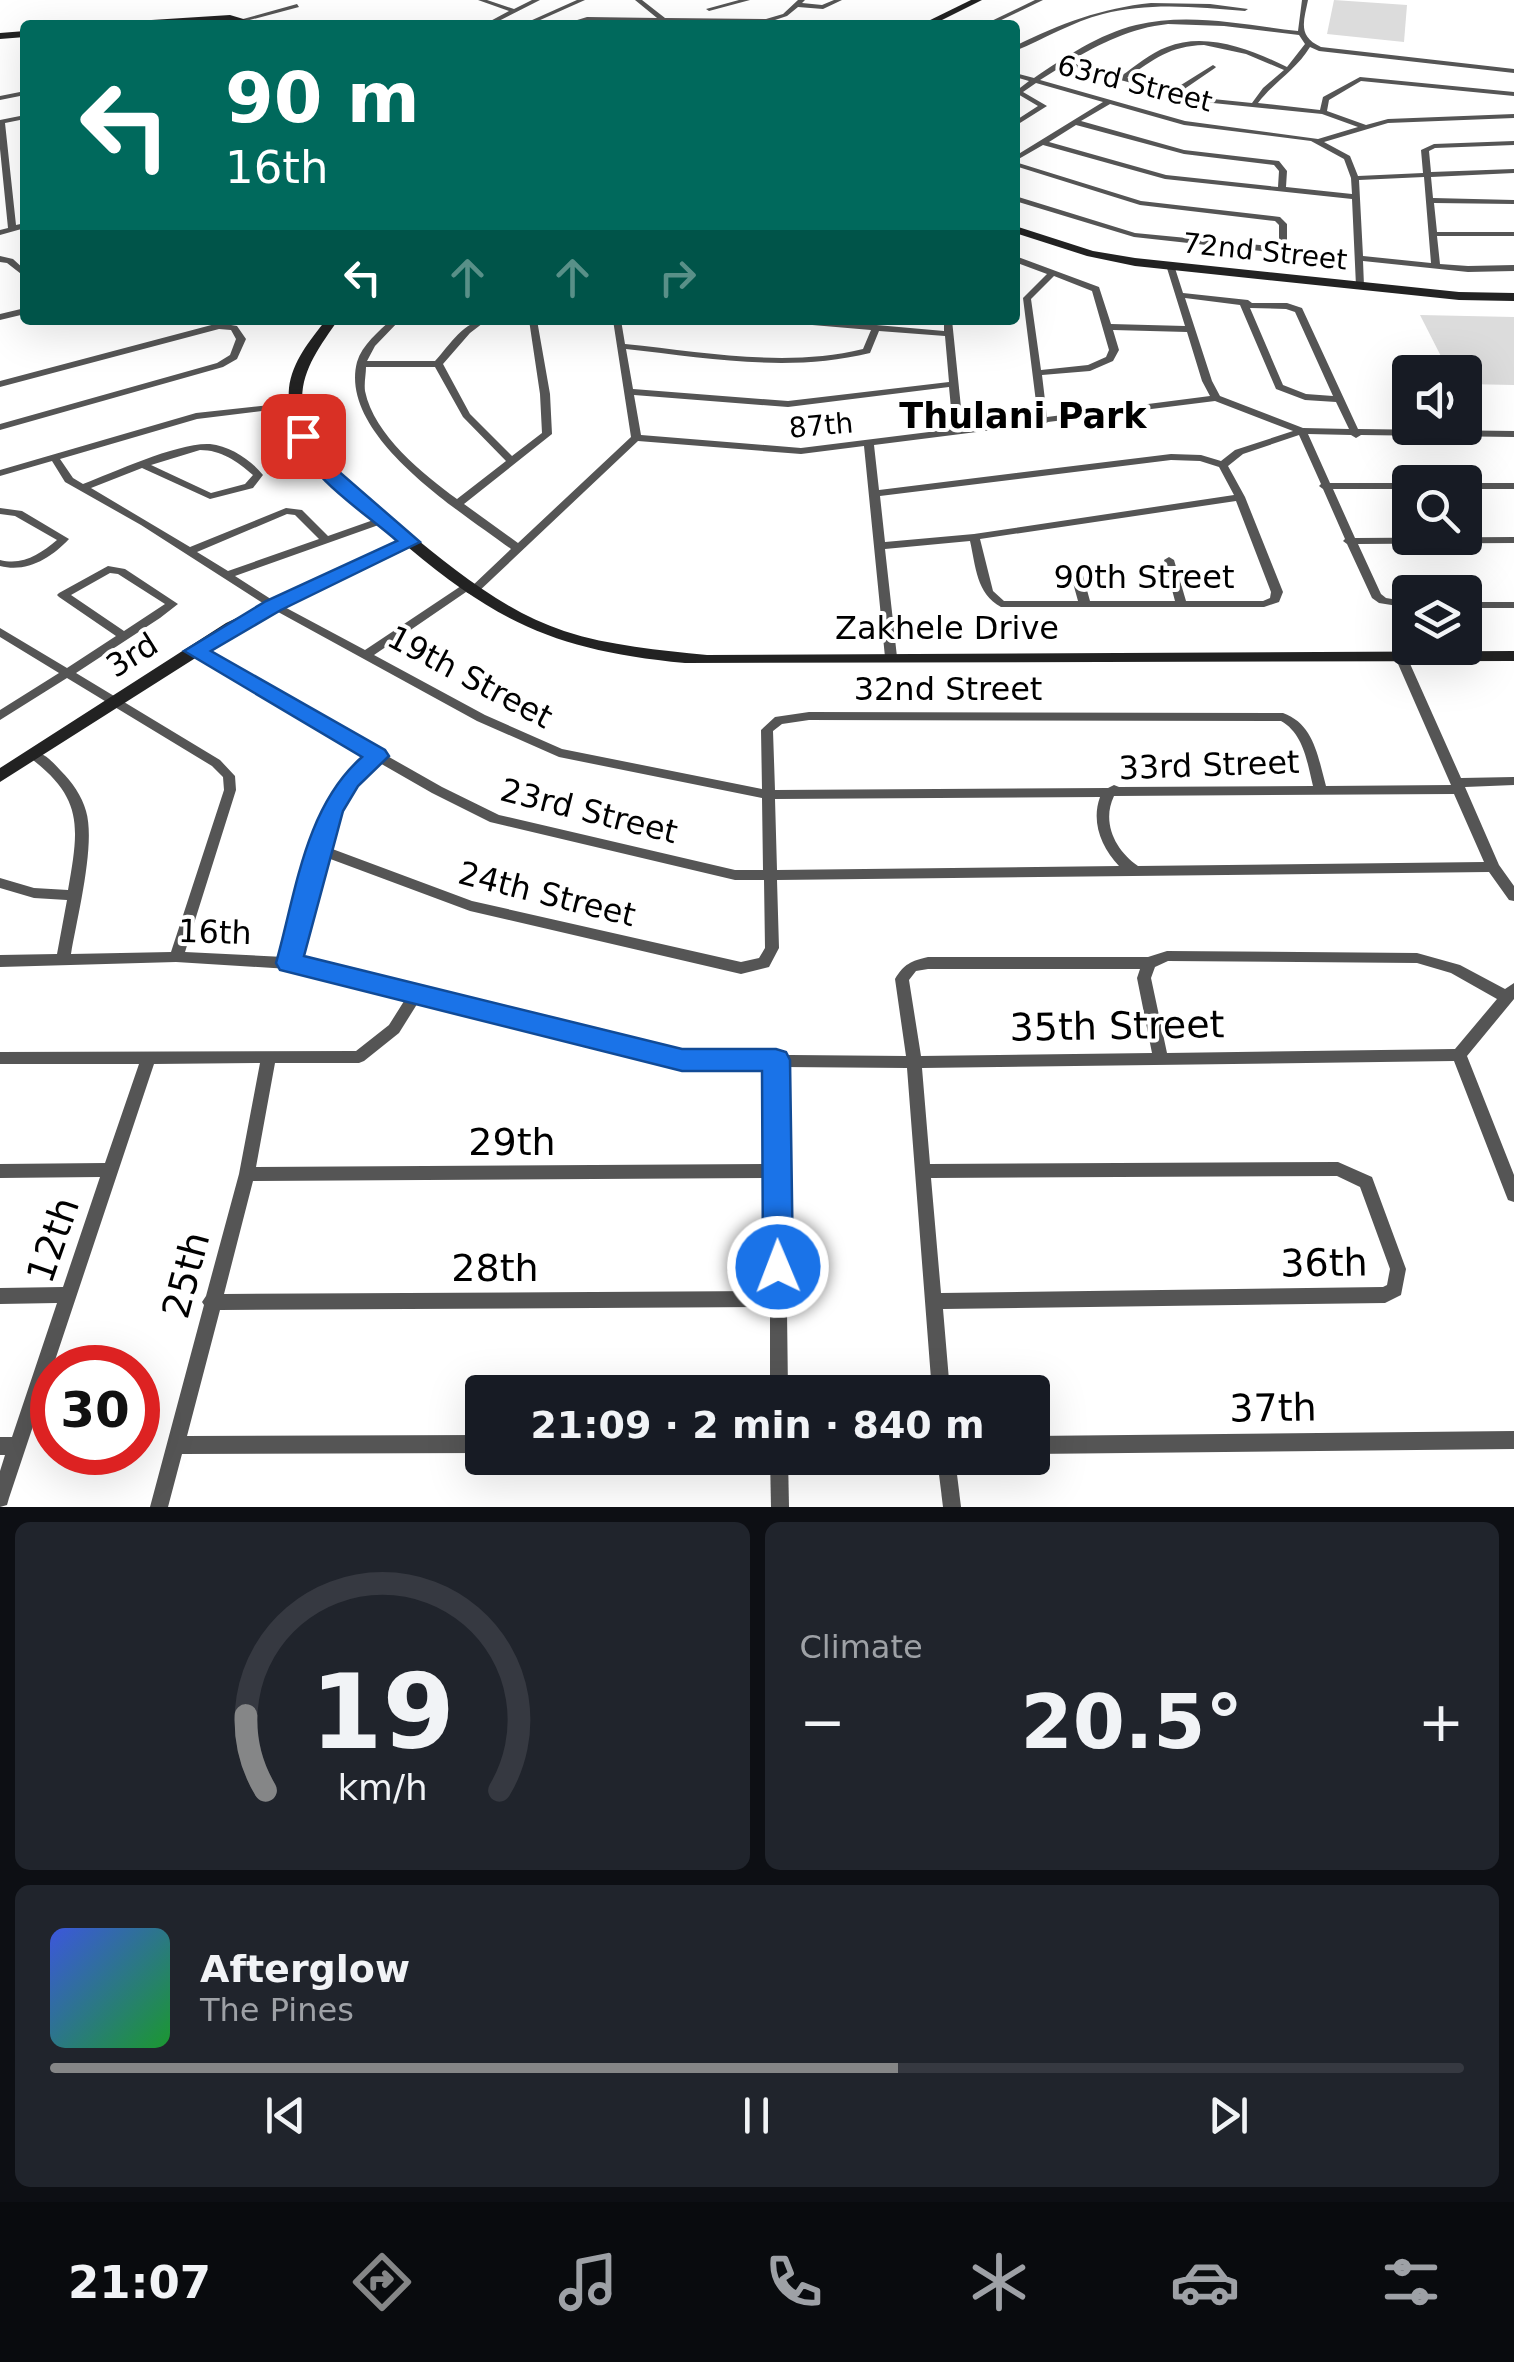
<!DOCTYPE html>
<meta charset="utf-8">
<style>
body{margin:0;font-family:"DejaVu Sans",sans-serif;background:#20242c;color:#f1f3f6;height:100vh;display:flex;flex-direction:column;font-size:38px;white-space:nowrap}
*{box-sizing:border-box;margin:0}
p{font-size:32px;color:#9ea1a6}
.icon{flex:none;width:55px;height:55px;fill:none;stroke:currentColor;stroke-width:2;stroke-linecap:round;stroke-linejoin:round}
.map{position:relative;height:1507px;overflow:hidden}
.drawer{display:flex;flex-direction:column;gap:15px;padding:15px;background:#0d0f14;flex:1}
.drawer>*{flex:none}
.banner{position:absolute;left:20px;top:20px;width:1000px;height:305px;border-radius:10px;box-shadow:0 10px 40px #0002;background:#00695c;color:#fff;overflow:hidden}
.tools{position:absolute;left:1392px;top:355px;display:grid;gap:20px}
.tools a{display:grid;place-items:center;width:90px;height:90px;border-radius:10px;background:#171b24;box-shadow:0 10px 40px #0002;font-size:50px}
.speed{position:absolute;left:30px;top:1345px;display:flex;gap:20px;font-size:50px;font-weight:700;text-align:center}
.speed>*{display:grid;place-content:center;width:130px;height:130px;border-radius:50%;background:#171b24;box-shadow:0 10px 40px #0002;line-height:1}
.speed .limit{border:15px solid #d22;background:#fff;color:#111}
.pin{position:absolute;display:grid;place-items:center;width:85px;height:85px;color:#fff;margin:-42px;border-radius:20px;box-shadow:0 5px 15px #0006}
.me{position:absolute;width:110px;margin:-55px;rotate:359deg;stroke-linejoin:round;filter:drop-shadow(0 0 8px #0008)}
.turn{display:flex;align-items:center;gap:35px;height:210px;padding:0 40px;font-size:45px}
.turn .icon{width:130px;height:130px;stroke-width:2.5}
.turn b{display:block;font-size:70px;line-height:85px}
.lanes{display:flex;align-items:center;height:95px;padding:0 40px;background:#0003;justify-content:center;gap:50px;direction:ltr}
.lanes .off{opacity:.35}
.big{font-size:75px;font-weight:800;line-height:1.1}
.drawer .card{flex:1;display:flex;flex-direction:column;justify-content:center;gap:15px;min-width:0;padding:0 35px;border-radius:15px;background:#20242c}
.drawer .dial{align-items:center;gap:0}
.dial svg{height:260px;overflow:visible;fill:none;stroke:#363941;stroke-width:7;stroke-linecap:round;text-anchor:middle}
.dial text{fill:#f1f3f6;stroke:none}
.song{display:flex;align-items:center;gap:30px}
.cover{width:120px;height:120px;border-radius:15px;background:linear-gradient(135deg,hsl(230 70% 55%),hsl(130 70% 35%))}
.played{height:10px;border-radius:5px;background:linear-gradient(90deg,#858687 60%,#363941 60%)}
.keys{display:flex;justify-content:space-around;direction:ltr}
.heat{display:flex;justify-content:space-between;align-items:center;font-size:55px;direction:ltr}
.drawer .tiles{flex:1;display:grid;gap:15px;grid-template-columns:1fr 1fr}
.card:last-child{grid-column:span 2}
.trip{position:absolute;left:465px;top:1375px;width:585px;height:100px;border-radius:10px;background:#171b24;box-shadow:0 10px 40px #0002;font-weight:800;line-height:100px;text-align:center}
.tab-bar{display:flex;height:160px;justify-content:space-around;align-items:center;background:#090b0e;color:#9ea1a6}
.tab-bar .icon{width:70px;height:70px}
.tab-bar .on{color:#858687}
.tab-bar b{font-size:45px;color:#f1f3f6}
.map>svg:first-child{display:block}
.green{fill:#dcdcdc}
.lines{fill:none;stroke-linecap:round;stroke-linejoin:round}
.street{fill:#555;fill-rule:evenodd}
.secondary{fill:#222;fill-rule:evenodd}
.route{fill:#1a73e8;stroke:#114b97;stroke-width:2.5}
.labels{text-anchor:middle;stroke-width:8;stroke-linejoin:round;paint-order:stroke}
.far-street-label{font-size:28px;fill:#000;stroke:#fff}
.street-label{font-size:32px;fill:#000;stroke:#fff}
.far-district-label{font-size:35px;font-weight:bold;fill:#000;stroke:#fff}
.near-street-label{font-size:38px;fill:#000;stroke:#fff}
</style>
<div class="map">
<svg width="1514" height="1507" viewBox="0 0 1514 1507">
<rect width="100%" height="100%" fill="#fff"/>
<g class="green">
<polygon points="1334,0 1407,5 1404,42 1327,34"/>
<polygon points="1420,315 1514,317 1514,385 1465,384 1465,372 1449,372"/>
</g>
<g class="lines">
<g class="street">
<polygon points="478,0 487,0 514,9 532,0 540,0 491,25 483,25 509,11"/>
<polygon points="577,0 585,0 529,25 521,25"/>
<polygon points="635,0 642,0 665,18 766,19 783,14 798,0 805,0 802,3 822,5 834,0 842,0 823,9 798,7 787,16 766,23 587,21 572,25 561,25 587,17 657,18"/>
<polygon points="739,0 750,0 709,11 706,9"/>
<polygon points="1035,0 1043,0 991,25 983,25"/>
<path d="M 1302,0 L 1308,0 C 1304,21 1297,36 1321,47 L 1514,69 L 1514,73 L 1319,51 L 1310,47 C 1296,70 1274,82 1258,103 L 1320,110 L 1323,97 L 1360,77 L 1514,92 L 1514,96 L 1361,81 L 1329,100 L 1327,111 L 1366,125 L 1388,119 L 1514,114 L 1514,118 L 1388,123 L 1324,142 L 1350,156 L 1358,176 L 1423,173 L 1421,150 L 1434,144 L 1514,141 L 1514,145 L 1435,148 L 1429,151 L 1431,172 L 1514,169 L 1514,173 L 1431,177 L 1433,198 L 1514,200 L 1514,204 L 1434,203 L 1437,232 L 1514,232 L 1514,236 L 1437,236 L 1440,264 L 1468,266 L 1514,265 L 1514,271 L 1468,272 L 1363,261 L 1364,286 L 1360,289 L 1356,286 L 1352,199 L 1165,179 L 1043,145 L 1015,161 L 1015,156 L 1103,102 L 1036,83 L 1023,92 L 1047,106 L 1015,126 L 1015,121 L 1038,106 L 1016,93 L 1016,91 L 1029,81 L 1015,77 L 1015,73 L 1034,78 C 1065,57 1099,34 1136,25 C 1189,12 1245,25 1298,31 ZM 1168,24 L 1224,26 L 1299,35 L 1305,44 L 1287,67 C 1252,50 1206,31 1167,47 C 1150,53 1136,66 1121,76 L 1069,62 C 1101,43 1131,28 1168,24 ZM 1204,45 L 1246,54 L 1284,70 L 1263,88 L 1252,103 L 1203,98 L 1180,92 L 1215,68 L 1216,67 L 1213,65 L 1173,90 L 1127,78 C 1154,59 1170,46 1204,45 ZM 1064,65 L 1203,102 L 1322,114 L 1358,127 L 1318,139 L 1185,121 L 1040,80 ZM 1110,104 L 1184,125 L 1311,141 L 1344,159 L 1351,178 L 1352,194 L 1286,187 L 1287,171 L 1279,161 L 1184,150 L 1081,121 ZM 1076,125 L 1184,154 L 1274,165 L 1279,171 L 1278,187 L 1166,175 L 1049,142 ZM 1424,177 L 1431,263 L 1363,256 L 1359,180 Z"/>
<path d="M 1151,3 L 1210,4 L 1248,9 L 1245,11 C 1198,7 1149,2 1103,14 C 1072,22 1044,39 1015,51 L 1015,46 C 1059,24 1102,8 1151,3 Z"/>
<polygon points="297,4 299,7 246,21 243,19"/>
<polygon points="25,91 25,95 0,100 0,96"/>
<polygon points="25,115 25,119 5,123 16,225 25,223 25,228 0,235 0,230 8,228 0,149 0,120"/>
<polygon points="1015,162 1141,201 1280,217 1287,224 1287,246 1270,252 1134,237 1015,201 1015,196 1135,233 1270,246 1279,244 1279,225 1275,221 1140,205 1015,166"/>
<polygon points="0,256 13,259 25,270 25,277 7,263 0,262"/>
<path d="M 1015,256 L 1099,287 L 1111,324 L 1185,326 L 1166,265 L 1170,262 L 1174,265 L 1183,293 L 1248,300 L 1252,303 L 1287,303 L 1302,308 L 1358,429 L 1514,431 L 1514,437 L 1361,435 L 1356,438 L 1351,435 L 1308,434 L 1330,483 L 1410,483 L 1410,489 L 1333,489 L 1355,538 L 1514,537 L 1514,543 L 1358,544 L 1381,594 L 1386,598 L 1410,602 L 1410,608 L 1379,603 L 1372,598 L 1347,544 L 1343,541 L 1345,539 L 1323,489 L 1319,486 L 1321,484 L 1299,435 L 1243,454 L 1228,466 L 1245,497 L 1283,592 L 1279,602 L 1264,607 L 1001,607 C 976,593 976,567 970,541 L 885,549 L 897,657 L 891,661 L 885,657 L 864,446 L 801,454 L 638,441 L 476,594 L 472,595 L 466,592 L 374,655 L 485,715 L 562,749 L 762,789 L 761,730 L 775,717 L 809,712 L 1283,713 C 1314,724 1318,757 1326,786 L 1451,785 L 1395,657 L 1401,653 L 1407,657 L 1461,778 L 1514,777 L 1514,785 L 1465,787 L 1499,865 L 1514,886 L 1514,901 L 1509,900 L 1489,872 L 777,880 L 779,948 L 769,967 L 741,974 L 470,911 L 325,857 L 297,959 L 682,1054 L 906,1056 L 895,979 C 904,964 911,961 928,957 L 1148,957 L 1167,951 L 1417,953 L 1460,965 L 1505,989 L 1514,983 L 1514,999 L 1467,1056 L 1514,1175 L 1514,1202 L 1508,1200 L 1506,1195 L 1454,1061 L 922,1068 L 930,1164 L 1338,1162 L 1372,1177 L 1406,1269 L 1401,1295 L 1385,1303 L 943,1309 L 950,1392 L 932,1392 L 907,1068 L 784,1067 L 788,1392 L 770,1392 L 770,1307 L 220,1310 L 187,1436 L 482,1435 L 482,1453 L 182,1454 L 168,1507 L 150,1507 L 204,1305 L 202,1302 L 206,1296 L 239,1174 L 260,1063 L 154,1064 L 9,1498 L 7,1505 L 0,1507 L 0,1471 L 5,1455 L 0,1455 L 0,1437 L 12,1437 L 57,1303 L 0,1304 L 0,1288 L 63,1287 L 100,1177 L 0,1178 L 0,1164 L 105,1163 L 139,1064 L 0,1064 L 0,1052 L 356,1051 L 389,1025 L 406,998 L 289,969 L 176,962 L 0,967 L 0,955 L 57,954 L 67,900 L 34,898 L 0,888 L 0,878 L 34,888 L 68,890 C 79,827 84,798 29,757 L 27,754 L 29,751 C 42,750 52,761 61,771 C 72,782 82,796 86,811 C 96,844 77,918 71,954 L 171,952 L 224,790 L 223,777 L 212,766 L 67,678 L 0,720 L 0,710 L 59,673 L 0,637 L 0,628 L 67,668 L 116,636 L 59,597 L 57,595 L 59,593 L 108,566 L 125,569 L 178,604 L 160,618 L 76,673 L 220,760 L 235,776 L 236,790 L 185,952 L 284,957 L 325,810 L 346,778 L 368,756 L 191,654 L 189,651 L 195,647 L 442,787 L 499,815 L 735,870 L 763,870 L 762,798 L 559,757 L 477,721 L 269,607 L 141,525 L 65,482 L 52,461 L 0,476 L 0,470 L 196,413 L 297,402 L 297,406 L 294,407 L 197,419 L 60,459 L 73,478 L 83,484 C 114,472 179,442 210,444 C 230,446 251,460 263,475 L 253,488 L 210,499 L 142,468 L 91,488 L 190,547 L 286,508 L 302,510 L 328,536 L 379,518 L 387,518 L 387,522 L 235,576 L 277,603 L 365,650 L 461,586 L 465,585 L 470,588 L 511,549 C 461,512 338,436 357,362 C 362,345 379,331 391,320 L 400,320 L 375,346 L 367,361 L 435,361 C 450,345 464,320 487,320 L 470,333 L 443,364 L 470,414 L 512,456 L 542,433 L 540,394 L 529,320 L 537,320 L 550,394 L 552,434 L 464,504 L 518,543 L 631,437 L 613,320 L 621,320 L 625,344 C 704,352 785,368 863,349 L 871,330 L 789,323 L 785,320 L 820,320 L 944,331 L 944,320 L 952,320 L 963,427 L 1038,418 L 1023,298 L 1047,274 L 1015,262 ZM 1054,276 L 1092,291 L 1109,350 L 1106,357 L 1088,365 L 1041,370 L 1031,299 ZM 1185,298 L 1240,305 L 1276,389 L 1305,400 L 1336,402 L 1349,429 L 1303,428 L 1220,396 L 1212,381 ZM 1250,308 L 1286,309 L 1295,312 L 1333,396 L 1306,394 L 1283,385 ZM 1113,330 L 1187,332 L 1202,381 L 1210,396 L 1047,417 L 1042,375 L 1090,371 L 1113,361 L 1119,350 ZM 879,331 L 945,336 L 949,382 L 788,401 L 633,389 L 626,349 C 709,358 788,373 870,353 ZM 366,367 L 435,367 L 463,417 L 506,461 L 457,499 C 423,474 374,435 365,391 C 364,383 366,374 366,367 ZM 949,387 L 953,429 L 801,448 L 641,435 L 634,395 L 788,407 ZM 1215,401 L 1293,431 L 1235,450 L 1221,461 L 1201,455 L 1171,454 L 879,490 L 874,445 L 1039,424 L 1043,425 L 1048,422 ZM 200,450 C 221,450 237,461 253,475 L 245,484 L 211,493 L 151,465 ZM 1171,460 L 1200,461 L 1219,467 L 1234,495 L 974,534 L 885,542 L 880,496 ZM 1236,501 L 1271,592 L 1270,598 L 1263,601 L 1186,601 L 1174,560 L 1169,557 L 1164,560 L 1175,601 L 1090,601 L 1082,572 L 1076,569 L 1070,572 L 1078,601 L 1004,601 L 993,591 L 980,539 ZM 287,514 L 295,515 L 319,539 L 228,571 L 197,552 ZM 110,573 L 118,574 L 165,604 L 124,631 L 71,595 ZM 809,720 L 1281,721 C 1304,734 1307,762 1313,786 L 1119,787 L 1114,785 L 1108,788 L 775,790 L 773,731 L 782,724 ZM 378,762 L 432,793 L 490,822 L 735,880 L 764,880 L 765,948 L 759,958 L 741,962 L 472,901 L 327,847 C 339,804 345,793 378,762 ZM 1454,794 L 1484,862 L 1138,866 C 1116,851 1101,823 1114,796 ZM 1100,797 C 1091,822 1101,847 1119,866 L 777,870 L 775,799 ZM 1168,961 L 1417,963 L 1451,973 L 1497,999 L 1455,1049 L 1167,1053 L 1151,978 L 1155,967 ZM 928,969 L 1140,969 L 1137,978 L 1152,1053 L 921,1056 L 909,980 L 916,971 ZM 419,1001 L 682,1066 L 769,1067 L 769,1164 L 256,1167 L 275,1063 L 359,1063 L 364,1061 L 399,1033 ZM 1337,1176 L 1360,1187 L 1390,1269 L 1387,1285 L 1383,1287 L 941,1293 L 931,1178 ZM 769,1178 L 770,1291 L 224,1294 L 253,1181 Z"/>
<polygon points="25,308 25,314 0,320 0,314"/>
<polygon points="219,323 237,326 246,339 237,359 223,367 0,430 0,424 217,363 230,355 236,339 231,330 219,329 0,387 0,381"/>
<rect x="1465" y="483" width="49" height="6"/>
<path d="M 0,508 L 22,511 L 69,539 C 51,558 27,573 0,566 L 0,560 C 23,566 40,554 57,540 L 15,516 L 0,514 Z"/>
<rect x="1465" y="602" width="49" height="6"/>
<polygon points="1514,1431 1514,1449 1032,1454 1032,1436"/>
<polygon points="770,1458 788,1458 789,1507 771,1507"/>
<polygon points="937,1458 955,1458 961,1507 943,1507"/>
</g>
<g class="secondary">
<polygon points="971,0 982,0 932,25 920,25"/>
<polygon points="230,15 264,25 230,21 115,25 120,22"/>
<polygon points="25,31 25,37 0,39 0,33"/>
<polygon points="1015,226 1093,251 1135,258 1459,292 1514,293 1514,301 1459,300 1135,266 1087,256 1015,233"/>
<path d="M 326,320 L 338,320 C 318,349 294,379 305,417 C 318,465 367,499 404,529 C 454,569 502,610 564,631 C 610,646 659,650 707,655 L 1514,651 L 1514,661 L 685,663 C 564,651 503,627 409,548 L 238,631 L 0,782 L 0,768 L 226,623 L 400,541 C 355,504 283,456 289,388 C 292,362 310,340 326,320 Z"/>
</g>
</g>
<path class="route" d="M 303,430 L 309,432 L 337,470 L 420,542 L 281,610 L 211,651 L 385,750 L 389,756 L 358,786 L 343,811 L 304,956 L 682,1049 L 776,1049 L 786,1052 L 790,1060 L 793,1267 L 789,1277 L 778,1281 L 767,1277 L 763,1267 L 762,1071 L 682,1071 L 280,970 L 276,963 C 296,892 305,807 362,757 L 184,651 L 266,601 L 397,541 C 363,511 311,480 294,436 Z"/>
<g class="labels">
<g class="far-street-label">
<text transform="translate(1135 83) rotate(14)" y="10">63rd Street</text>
<text transform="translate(1265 251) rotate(6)" y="10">72nd Street</text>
<text transform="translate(821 425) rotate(-5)" y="10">87th</text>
</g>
<g class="street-label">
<text x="1144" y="588">90th Street</text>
<text x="947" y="639">Zakhele Drive</text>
<text transform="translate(132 655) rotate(-32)" y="11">3rd</text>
<text transform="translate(470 677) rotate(28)" y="11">19th Street</text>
<text x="948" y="700">32nd Street</text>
<text transform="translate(1209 765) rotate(-2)" y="11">33rd Street</text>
<text transform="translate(589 811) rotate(14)" y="11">23rd Street</text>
<text transform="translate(547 894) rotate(14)" y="11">24th Street</text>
<text transform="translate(215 932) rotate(2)" y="11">16th</text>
</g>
<g class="far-district-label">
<text x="1023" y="428">Thulani Park</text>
</g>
<g class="near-street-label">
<text transform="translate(1117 1026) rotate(-1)" y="13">35th Street</text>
<text x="512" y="1155">29th</text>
<text transform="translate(53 1240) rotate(-71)" y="13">12th</text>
<text transform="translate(1324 1263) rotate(-1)" y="13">36th</text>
<text x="495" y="1281">28th</text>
<text transform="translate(186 1275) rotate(-75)" y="13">25th</text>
<text transform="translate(1273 1408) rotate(-1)" y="13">37th</text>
</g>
</g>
</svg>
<div class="tools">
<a><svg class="icon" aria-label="sound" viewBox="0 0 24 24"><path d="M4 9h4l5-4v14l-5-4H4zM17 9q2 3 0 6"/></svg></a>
<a><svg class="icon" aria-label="search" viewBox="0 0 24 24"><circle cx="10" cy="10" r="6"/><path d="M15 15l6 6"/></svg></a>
<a><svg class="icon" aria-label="layers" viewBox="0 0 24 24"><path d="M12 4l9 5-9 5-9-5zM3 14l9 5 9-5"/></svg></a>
</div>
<div class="speed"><div class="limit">30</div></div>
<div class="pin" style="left:303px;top:436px;background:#d93025"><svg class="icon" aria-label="arrive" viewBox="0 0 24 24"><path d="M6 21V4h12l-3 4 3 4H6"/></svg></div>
<svg class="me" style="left:778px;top:1267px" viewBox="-20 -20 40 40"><circle r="17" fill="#1a73e8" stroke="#fff" stroke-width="3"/><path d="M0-11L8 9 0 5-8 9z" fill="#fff"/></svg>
<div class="trip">21:09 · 2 min · 840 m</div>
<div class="banner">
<div class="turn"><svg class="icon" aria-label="left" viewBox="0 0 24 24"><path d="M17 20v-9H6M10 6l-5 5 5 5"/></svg><div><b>90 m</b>16th</div></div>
<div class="lanes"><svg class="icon" aria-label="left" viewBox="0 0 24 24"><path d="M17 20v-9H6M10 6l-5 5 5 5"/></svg><svg class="icon off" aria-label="ahead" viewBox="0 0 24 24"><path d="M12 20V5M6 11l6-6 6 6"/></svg><svg class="icon off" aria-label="ahead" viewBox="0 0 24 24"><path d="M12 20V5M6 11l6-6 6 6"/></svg><svg class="icon off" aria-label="right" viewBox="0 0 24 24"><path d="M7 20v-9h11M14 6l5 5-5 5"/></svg></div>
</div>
</div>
<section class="drawer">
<div class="tiles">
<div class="card dial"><svg viewBox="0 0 100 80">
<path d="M14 69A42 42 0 1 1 86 69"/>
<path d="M14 69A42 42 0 0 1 8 46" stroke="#858687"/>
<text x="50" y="56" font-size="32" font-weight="700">19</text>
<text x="50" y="72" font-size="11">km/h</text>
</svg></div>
<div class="card"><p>Climate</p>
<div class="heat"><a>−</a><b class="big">20.5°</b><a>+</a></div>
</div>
<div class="card">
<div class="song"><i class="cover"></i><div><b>Afterglow</b><p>The Pines</p></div></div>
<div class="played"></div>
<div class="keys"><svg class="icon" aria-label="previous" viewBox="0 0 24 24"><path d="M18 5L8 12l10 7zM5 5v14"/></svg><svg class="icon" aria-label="pause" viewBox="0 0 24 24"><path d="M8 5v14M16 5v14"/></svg><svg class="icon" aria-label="next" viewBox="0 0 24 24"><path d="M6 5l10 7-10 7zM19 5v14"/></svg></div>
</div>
</div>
</section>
<nav class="tab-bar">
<b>21:07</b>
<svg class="icon on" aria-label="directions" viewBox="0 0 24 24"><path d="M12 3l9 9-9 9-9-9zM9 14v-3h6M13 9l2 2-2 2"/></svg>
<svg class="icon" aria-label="music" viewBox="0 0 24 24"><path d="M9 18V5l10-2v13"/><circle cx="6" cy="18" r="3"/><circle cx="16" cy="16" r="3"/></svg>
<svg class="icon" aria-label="phone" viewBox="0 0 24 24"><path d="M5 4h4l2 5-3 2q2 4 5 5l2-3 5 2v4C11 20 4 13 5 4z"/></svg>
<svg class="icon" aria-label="climate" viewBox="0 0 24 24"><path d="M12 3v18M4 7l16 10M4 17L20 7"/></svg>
<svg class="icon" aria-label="car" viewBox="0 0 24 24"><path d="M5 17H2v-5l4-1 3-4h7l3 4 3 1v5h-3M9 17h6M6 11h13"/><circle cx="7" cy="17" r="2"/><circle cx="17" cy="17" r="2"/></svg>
<svg class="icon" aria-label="filters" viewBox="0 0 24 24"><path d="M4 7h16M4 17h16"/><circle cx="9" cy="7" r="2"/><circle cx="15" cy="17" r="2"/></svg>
</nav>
